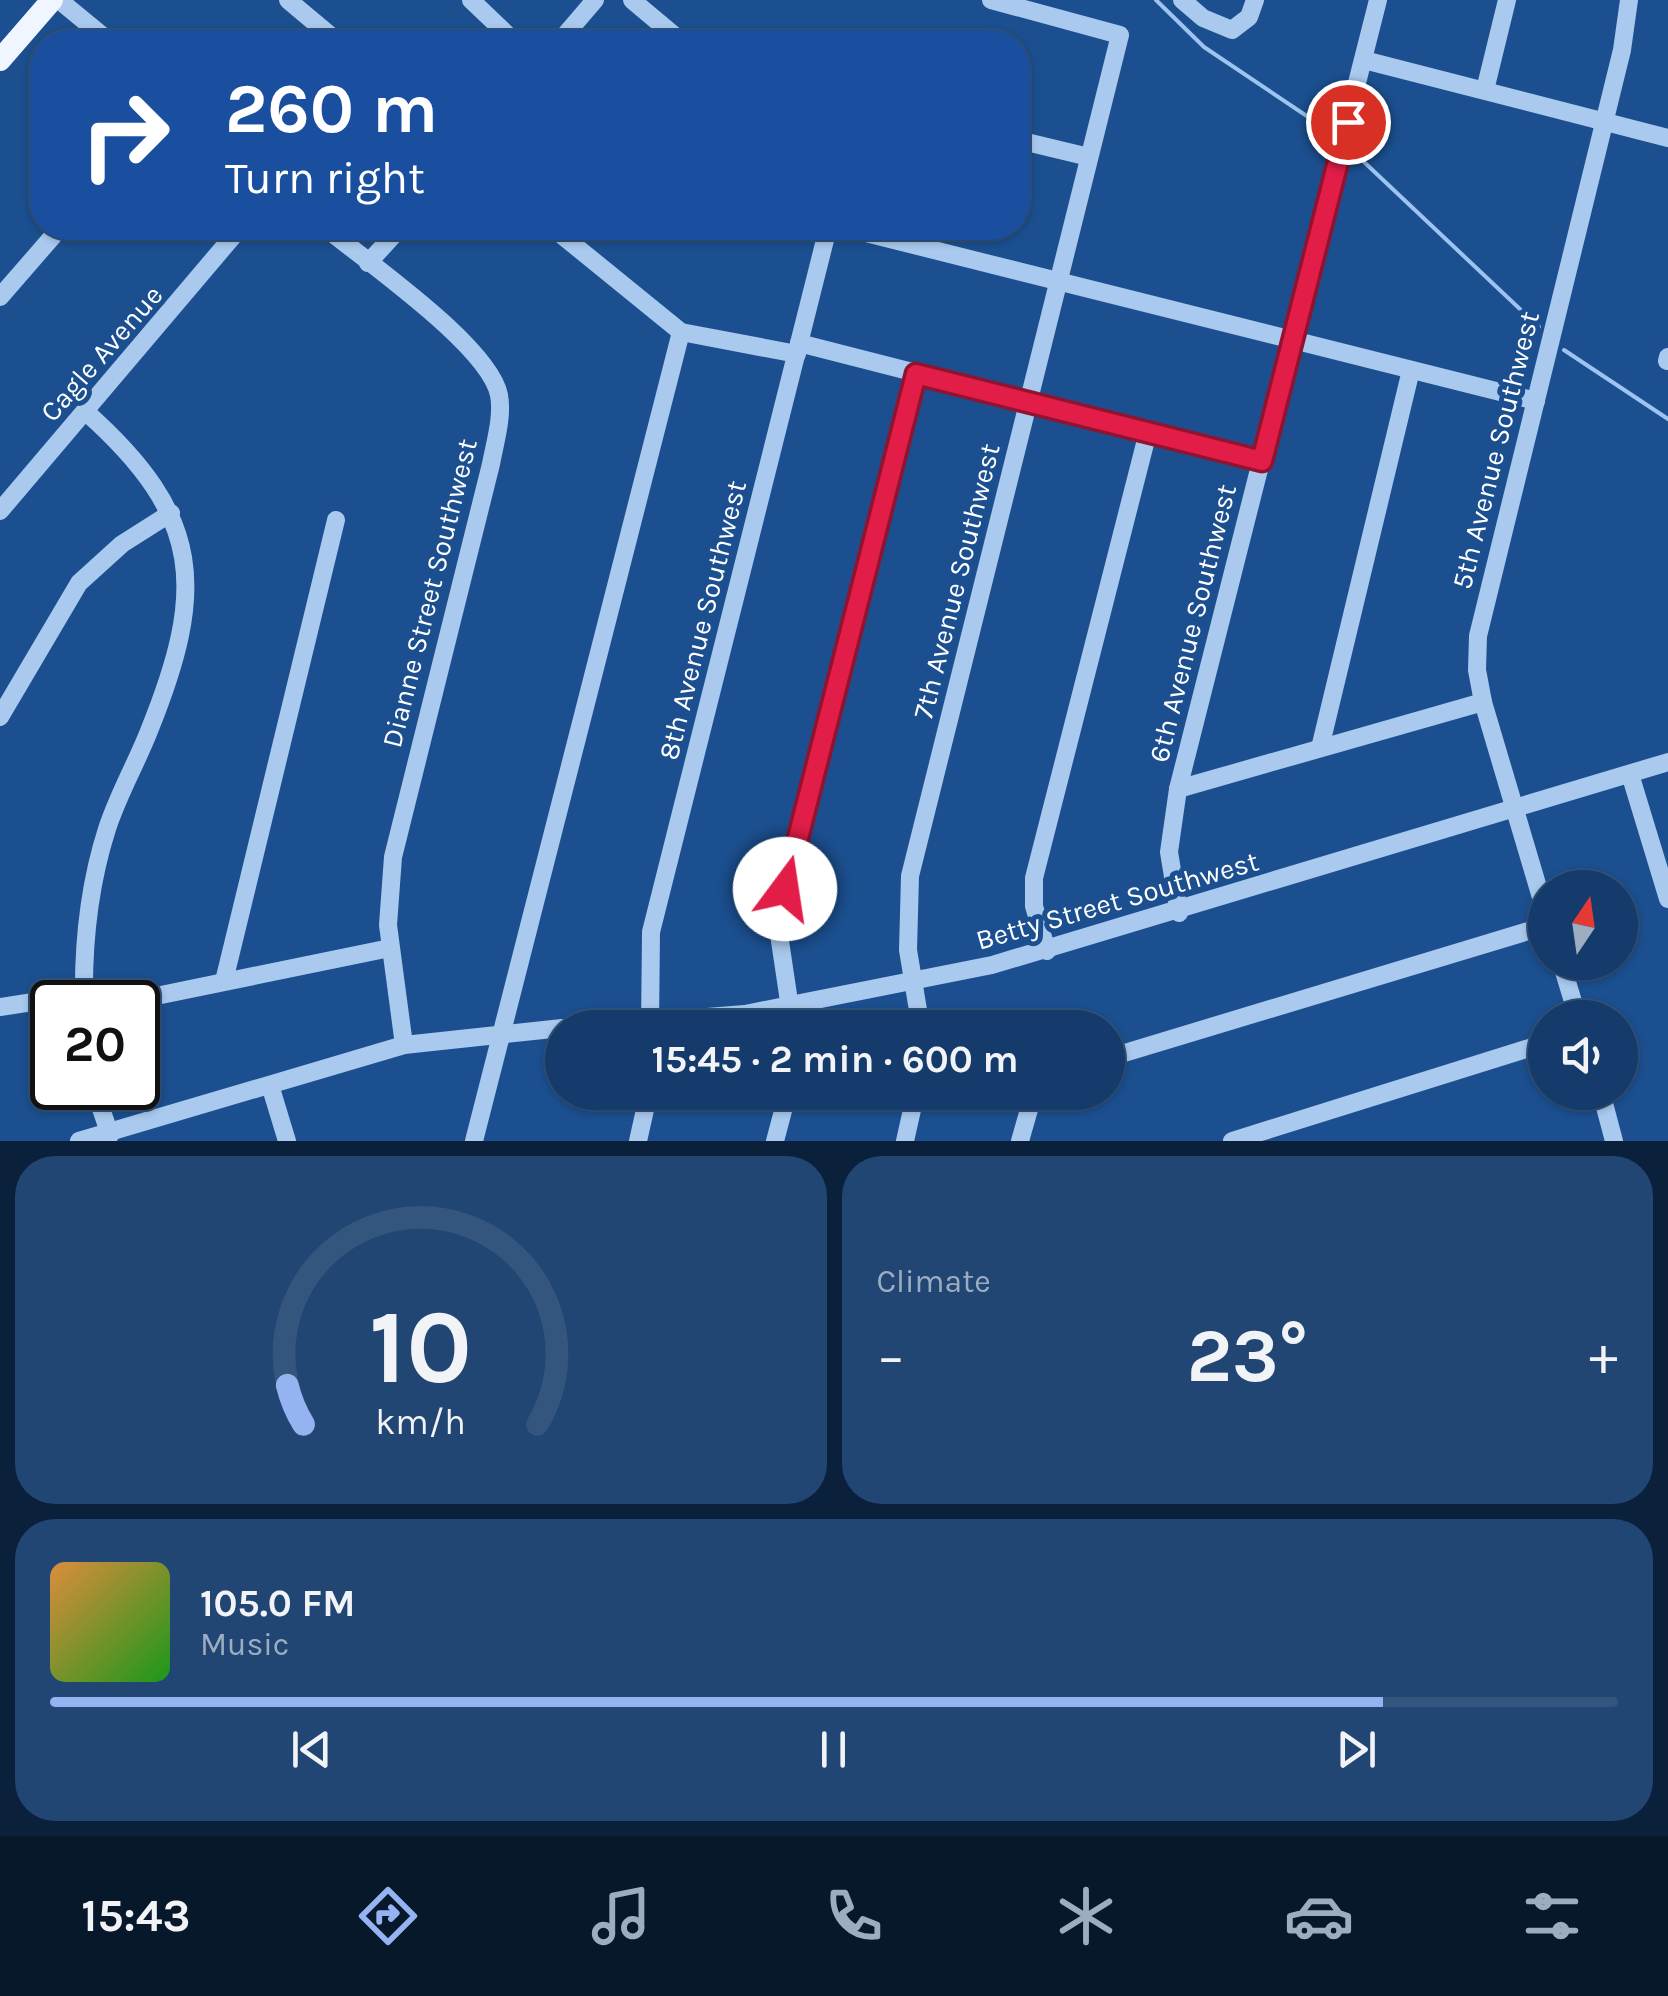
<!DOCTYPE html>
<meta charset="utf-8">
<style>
body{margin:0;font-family:Karla,sans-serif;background:#214673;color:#f1f3f6;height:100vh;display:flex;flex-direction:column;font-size:38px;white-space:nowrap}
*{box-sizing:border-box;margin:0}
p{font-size:32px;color:#9dadc1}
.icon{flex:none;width:55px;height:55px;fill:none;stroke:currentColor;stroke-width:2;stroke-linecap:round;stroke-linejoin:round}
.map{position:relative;height:1141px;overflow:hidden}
.details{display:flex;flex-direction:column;gap:15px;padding:15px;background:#0b203b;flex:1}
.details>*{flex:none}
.hud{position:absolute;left:30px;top:30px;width:1000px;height:210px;border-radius:40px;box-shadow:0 2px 8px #0004,0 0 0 2px #33557e;background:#1a4fa0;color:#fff;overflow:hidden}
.needle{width:65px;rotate:13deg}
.tools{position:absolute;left:1528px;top:870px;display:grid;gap:20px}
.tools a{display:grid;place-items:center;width:110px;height:110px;border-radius:50%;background:#143b6b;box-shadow:0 2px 8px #0004,0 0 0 2px #33557e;font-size:50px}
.speed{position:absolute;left:30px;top:980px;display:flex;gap:20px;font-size:50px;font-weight:700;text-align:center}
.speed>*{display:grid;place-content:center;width:130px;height:130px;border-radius:50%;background:#143b6b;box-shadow:0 2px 8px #0004,0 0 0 2px #33557e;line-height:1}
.speed .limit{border:5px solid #111;border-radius:15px;background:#fff;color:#111}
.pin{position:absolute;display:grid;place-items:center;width:85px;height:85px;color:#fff;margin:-42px;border:5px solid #fff;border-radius:50%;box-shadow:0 2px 10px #0007}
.me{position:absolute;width:110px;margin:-55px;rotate:14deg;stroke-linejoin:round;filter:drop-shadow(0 0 8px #0008)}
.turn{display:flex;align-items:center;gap:35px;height:210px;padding:0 30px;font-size:45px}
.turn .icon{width:130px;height:130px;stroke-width:2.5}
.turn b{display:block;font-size:70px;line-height:85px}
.big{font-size:75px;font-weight:700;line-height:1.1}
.details .tile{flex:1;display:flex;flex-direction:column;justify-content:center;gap:15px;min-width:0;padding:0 35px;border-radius:40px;background:#214673}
.details .dial{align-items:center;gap:0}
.dial svg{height:260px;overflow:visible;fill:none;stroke:#33557e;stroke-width:7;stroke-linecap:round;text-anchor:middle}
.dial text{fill:#f1f3f6;stroke:none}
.song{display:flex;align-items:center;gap:30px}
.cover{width:120px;height:120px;border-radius:15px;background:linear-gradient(135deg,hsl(30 70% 55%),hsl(120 70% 35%))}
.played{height:10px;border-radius:5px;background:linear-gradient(90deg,#95b2f1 85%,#33557e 85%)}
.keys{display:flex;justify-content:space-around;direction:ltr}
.heat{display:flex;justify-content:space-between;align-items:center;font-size:55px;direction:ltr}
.details .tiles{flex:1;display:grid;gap:15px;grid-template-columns:1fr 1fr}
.tile:last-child{grid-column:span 2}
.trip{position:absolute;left:545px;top:1010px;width:580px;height:100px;border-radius:50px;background:#143b6b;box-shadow:0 2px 8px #0004,0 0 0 2px #33557e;font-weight:700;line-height:100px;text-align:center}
.menu{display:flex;height:160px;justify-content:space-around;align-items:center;background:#08182b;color:#9dadc1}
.menu .icon{width:70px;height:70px}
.menu .current{color:#95b2f1}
.menu b{font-size:45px;color:#f1f3f6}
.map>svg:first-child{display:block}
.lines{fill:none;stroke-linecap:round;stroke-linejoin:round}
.stream{stroke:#9cc4f0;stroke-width:4}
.minor{stroke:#a9c9ee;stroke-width:18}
.major{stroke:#f0f6ff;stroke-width:22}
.route-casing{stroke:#92132f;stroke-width:25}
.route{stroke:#e11d48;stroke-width:18}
.labels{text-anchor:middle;stroke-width:10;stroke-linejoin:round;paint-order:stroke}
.street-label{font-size:28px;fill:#fff;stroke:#1b4f8f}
</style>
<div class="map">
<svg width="1668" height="1141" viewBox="0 0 1668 1141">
<rect width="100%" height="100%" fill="#1b4f8f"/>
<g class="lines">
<g class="stream">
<polyline points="1156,0 1204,47 1335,135"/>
<polyline points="1346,145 1539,327"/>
<polyline points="1564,350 1668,419"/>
</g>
<g class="minor">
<polyline points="59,0 110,42"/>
<polyline points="288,0 338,42"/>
<polyline points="471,0 515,42"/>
<polyline points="632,0 682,42"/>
<polyline points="1182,0 1203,18 1232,30 1249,17 1255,0"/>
<polyline points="559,42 595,0"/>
<polyline points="1364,60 1668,138"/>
<polyline points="1485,90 1507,0"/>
<polyline points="1018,140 1089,157"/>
<path d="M 326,228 C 368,263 489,346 499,395 C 503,417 495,442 491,464 L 393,857 L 388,925 L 404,1045"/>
<polyline points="553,228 681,332 797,354"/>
<polyline points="846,228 1536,401"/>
<polyline points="368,263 400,228"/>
<polyline points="0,297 60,228"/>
<polyline points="799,343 1261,461"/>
<polyline points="1667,361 1668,357"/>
<polyline points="0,511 240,228"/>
<polyline points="0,717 79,583 122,544 171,513"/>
<polyline points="1320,748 1411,370"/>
<polyline points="1630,774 1668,899"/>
<polyline points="1178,789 1483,702"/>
<polyline points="1545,911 1483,702 1477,670 1478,636 1622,50 1629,0"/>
<polyline points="1179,913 1169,852 1178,789 1378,0"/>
<polyline points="1047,951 1034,906 1034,878 1148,432"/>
<polyline points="1561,962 1578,1018"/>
<polyline points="224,981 336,520"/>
<path d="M 84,1002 C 83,944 89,885 107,829 C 118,795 136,764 149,731 C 206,590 204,517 86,412"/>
<polyline points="127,1002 390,948"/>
<polyline points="0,1007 84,994"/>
<polyline points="567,1028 745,1014 992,965 1668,762"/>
<polyline points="650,1028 651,932 828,228"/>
<polyline points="793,1028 777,921 916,374"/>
<polyline points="921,1028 908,950 910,876 1120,35 991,0"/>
<polyline points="1108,1058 1545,926"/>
<polyline points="270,1085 287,1141"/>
<polyline points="94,1088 110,1135"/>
<polyline points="1601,1092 1614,1141"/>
<polyline points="79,1141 404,1045 562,1028"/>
<polyline points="474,1141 681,332"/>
<polyline points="638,1141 649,1092"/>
<polyline points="775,1141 788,1092"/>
<polyline points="905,1141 916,1092"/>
<polyline points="1020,1141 1034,1092"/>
<polyline points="1232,1141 1545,1043"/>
</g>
<polyline class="major" points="0,60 52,0"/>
</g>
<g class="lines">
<defs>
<polyline id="route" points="785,889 916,374 1262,461 1348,122"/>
</defs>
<use href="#route" class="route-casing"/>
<use href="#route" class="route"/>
</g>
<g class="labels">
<g class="street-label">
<text transform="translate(101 353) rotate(-49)" y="10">Cagle Avenue</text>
<text transform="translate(1495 450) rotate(-76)" y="10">5th Avenue Southwest</text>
<text transform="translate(956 581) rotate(-76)" y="10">7th Avenue Southwest</text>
<text transform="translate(429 593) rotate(-76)" y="10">Dianne Street Southwest</text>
<text transform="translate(702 620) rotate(-76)" y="10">8th Avenue Southwest</text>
<text transform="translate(1192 623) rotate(-76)" y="10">6th Avenue Southwest</text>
<text transform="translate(1117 900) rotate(-16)" y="10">Betty Street Southwest</text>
</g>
</g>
</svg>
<div class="tools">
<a><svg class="needle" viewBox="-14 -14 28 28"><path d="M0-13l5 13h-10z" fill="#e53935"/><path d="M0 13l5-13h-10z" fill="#9dadc1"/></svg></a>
<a><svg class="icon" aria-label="sound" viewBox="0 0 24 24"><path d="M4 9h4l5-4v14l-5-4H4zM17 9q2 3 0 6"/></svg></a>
</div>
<div class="speed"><div class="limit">20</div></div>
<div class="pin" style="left:1348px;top:122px;background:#d93025"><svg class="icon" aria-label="arrive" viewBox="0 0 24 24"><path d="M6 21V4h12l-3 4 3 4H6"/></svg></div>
<svg class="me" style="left:785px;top:889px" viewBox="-20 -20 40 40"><circle r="19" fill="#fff"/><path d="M0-13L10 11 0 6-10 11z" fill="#e11d48"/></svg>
<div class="trip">15:45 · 2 min · 600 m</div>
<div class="hud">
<div class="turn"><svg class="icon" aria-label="right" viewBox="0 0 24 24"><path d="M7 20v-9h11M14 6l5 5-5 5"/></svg><div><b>260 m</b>Turn right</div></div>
</div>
</div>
<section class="details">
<div class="tiles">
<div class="tile dial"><svg viewBox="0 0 100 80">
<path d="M14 69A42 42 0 1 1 86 69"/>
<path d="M14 69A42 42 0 0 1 9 57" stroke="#95b2f1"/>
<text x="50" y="56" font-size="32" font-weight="700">10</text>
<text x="50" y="72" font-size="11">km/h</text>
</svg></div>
<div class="tile"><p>Climate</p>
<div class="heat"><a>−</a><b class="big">23°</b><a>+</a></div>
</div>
<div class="tile">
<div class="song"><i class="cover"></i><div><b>105.0 FM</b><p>Music</p></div></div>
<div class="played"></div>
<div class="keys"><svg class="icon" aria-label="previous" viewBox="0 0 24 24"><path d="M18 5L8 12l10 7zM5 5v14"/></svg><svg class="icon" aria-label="pause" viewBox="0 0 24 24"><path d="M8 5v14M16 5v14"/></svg><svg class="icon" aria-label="next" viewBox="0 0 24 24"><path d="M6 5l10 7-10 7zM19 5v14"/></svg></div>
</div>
</div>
</section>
<nav class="menu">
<b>15:43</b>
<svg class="icon current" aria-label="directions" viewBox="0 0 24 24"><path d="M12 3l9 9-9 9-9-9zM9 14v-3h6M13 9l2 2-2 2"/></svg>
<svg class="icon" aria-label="music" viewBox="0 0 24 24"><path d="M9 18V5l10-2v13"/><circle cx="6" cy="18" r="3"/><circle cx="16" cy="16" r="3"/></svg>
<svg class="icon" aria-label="phone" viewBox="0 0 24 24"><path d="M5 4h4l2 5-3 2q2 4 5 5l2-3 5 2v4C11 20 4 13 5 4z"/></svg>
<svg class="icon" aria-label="climate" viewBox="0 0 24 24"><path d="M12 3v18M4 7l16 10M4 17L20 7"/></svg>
<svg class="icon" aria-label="car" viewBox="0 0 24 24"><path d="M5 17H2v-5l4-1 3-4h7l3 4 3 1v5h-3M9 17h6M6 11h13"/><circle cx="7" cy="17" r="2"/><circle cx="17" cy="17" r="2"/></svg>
<svg class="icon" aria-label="filters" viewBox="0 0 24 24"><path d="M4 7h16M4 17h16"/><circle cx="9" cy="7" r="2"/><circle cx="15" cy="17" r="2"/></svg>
</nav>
